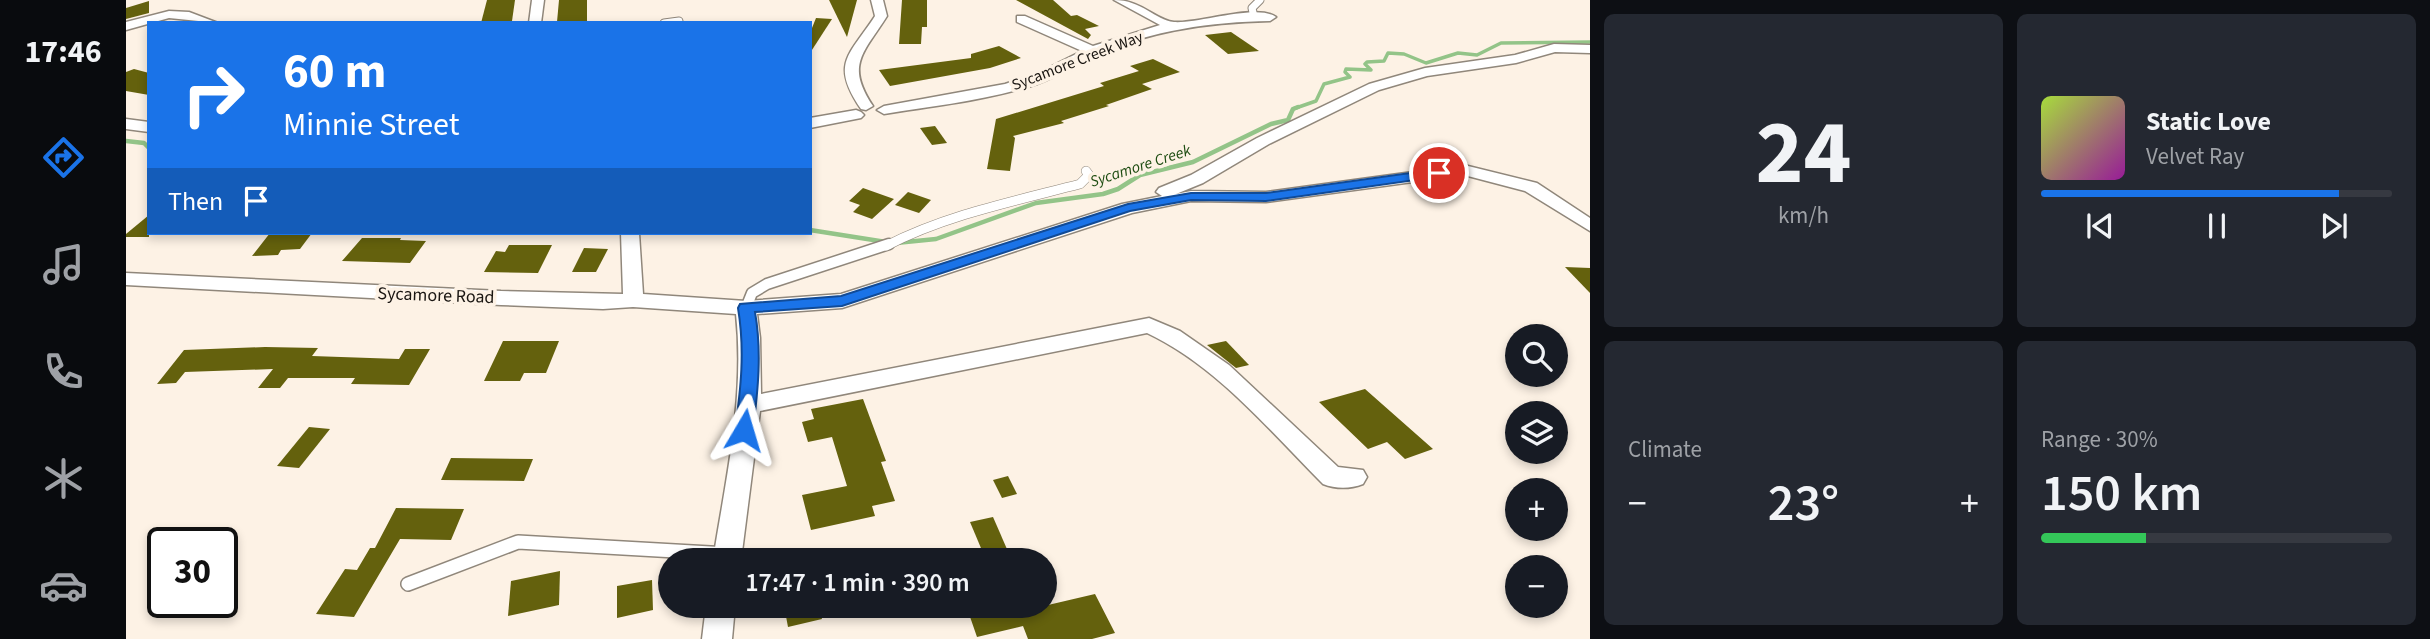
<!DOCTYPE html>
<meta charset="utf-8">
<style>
body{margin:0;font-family:"Source Sans 3",sans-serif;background:#242831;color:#f1f3f6;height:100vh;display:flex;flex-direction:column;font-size:26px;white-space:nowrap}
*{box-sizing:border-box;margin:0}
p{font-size:23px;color:#9ea1a6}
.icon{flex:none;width:38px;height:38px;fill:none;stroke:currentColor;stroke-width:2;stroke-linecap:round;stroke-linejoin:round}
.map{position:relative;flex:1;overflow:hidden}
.panel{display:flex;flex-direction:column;gap:14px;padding:14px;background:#0d0f14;width:840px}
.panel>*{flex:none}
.top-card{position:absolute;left:21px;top:21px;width:665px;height:214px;border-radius:0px;box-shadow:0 4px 10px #0003;background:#1a73e8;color:#fff;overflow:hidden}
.controls{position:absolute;left:1379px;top:324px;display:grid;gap:14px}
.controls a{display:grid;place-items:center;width:63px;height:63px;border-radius:50%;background:#171b24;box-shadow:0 4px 10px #0003;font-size:35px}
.speed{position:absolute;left:21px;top:527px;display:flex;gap:14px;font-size:35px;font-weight:700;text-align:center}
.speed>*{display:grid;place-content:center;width:91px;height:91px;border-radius:50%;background:#171b24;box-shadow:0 4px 10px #0003;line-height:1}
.speed .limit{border:4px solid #111;border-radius:10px;background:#fff;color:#111}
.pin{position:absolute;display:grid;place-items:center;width:60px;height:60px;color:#fff;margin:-30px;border:4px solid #fff;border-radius:50%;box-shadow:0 2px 7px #0007}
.me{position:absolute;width:77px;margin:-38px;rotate:7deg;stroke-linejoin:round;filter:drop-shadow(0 0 5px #0008)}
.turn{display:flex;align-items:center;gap:24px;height:147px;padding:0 21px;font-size:32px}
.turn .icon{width:91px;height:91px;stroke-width:2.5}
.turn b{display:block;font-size:49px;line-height:60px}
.then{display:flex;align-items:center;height:66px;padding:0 21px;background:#0003;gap:14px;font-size:26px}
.big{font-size:52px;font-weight:600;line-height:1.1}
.panel .tile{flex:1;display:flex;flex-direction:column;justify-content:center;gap:10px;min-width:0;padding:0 24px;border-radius:10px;background:#242831}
.panel .dial{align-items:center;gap:0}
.dial b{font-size:91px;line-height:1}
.song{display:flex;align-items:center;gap:21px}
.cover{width:84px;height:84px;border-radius:10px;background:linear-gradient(135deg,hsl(80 70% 55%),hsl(300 70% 35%))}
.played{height:7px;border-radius:4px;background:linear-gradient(90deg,#1a73e8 85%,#363941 85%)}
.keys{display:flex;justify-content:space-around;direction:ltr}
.heat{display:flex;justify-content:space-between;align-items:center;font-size:38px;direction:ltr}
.charge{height:10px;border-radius:5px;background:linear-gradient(90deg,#34c759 30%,#363941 0)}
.panel .tiles{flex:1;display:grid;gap:14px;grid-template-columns:repeat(2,1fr)}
.trip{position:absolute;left:532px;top:548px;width:399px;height:70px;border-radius:35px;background:#171b24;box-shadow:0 4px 10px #0003;font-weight:600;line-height:70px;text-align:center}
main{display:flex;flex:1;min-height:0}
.dock{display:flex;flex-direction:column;width:126px;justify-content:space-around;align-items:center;background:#090b0e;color:#9ea1a6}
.dock .icon{width:49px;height:49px}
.dock .active{color:#1a73e8}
.dock b{font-size:32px;color:#f1f3f6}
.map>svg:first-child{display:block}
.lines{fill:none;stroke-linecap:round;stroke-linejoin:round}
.stream-far1{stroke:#93c488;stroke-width:3.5}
.stream{stroke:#93c488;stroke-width:4.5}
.building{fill:#64610d}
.lane-far3-casing{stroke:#90877b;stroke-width:9}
.lane-far2-casing{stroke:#90877b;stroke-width:10}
.lane-far1-casing{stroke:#90877b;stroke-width:13}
.lane-casing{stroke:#90877b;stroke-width:16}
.street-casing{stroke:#90877b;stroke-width:3}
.lane-far3{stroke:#fff;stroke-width:7}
.lane-far2{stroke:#fff;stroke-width:9}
.lane-far1{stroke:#fff;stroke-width:10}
.lane{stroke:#fff;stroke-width:13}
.street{fill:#fff;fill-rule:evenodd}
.route{fill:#1a73e8;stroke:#114b97;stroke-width:2}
.labels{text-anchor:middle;stroke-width:7;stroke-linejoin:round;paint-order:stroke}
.far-street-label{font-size:16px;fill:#191511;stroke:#fdf2e5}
.far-water-label{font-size:16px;font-style:italic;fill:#1d4c11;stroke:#fdf2e5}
.street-label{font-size:18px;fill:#191511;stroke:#fdf2e5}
</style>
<main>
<nav class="dock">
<b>17:46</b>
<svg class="icon active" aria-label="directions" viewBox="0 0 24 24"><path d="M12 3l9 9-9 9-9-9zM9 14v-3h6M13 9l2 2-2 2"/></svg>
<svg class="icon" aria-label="music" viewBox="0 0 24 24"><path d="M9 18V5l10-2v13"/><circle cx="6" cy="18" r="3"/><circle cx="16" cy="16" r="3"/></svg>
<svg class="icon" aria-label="phone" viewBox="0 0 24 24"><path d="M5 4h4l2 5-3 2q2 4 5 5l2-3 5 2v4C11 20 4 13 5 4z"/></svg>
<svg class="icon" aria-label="climate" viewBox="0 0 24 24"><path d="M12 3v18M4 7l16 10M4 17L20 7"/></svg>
<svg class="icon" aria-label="car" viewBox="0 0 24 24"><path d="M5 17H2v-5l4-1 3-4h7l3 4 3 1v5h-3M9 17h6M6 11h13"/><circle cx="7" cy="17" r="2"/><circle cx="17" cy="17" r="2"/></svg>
</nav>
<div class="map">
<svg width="1464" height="639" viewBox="0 0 1464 639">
<rect width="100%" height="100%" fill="#fdf2e5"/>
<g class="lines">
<polyline class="stream-far1" points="1167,109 1190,101 1198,84 1224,77 1219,72 1220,69 1245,70 1239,64 1241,62 1258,61 1262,53 1278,54 1300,63 1332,53 1351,55 1375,43 1464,42"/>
<g class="stream">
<polyline points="0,141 18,143 23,148"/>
<polyline points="684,230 760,242"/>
<polyline points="770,243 810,239 910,203 977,194 992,189 1014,175 1067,162 1145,124 1162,120 1167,109 1172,107"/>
</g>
</g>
<g class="building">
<polygon points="361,0 389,0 386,21 355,23"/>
<polygon points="433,0 461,0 461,21 431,22"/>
<polygon points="703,0 731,0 721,37"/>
<polygon points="776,0 801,0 801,27 796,27 795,44 773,44"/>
<polygon points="890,0 927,0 945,16 951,15 973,26 959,29 965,35 962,39"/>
<polygon points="23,1 23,13 0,19 0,8"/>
<polygon points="690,18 706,19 684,53 684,33"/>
<polygon points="1105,32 1133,51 1102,54 1079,35"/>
<polygon points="873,46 895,58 864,68 764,86 753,70 845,58 845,54"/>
<polygon points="1027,59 1054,72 1016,84 1026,89 980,105 983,106 935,121 938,123 887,136 889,138 884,171 861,169 870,119 978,86 974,83 1013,71 1004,66"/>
<polygon points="8,69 23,73 23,95 0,91 0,72"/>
<polygon points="809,126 821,143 806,145 794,128"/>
<polygon points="737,188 768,199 746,219 727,212 734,205 723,201"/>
<polygon points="782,192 805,200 793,213 769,205"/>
<polygon points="23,215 23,237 0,237 0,234"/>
<polygon points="144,233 186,233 174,249 155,250 152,255 126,256"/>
<polygon points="236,238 275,238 274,240 300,241 284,263 216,261"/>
<polygon points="383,245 426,245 412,273 358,272 370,251 379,252"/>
<polygon points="458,248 482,249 470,272 446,272"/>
<polygon points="1439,267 1464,268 1464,293"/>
<polygon points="377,341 433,341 420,373 398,373 394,381 358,381"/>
<polygon points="1100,341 1123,365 1110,368 1081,345"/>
<polygon points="139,347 192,348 186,356 273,359 279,349 304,349 283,385 225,384 229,378 162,378 154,388 132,388 147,369 59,372 50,383 31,384 58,350"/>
<polygon points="1239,389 1307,449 1279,459 1261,442 1242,449 1193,402"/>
<polygon points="737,399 760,461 755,462 769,501 746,506 749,516 685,530 676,495 721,486 706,437 682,442 676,422 688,419 685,409"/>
<polygon points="183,427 204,429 173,468 151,466"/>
<polygon points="325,458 407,459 398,481 315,480"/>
<polygon points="882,476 891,494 876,498 867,480"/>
<polygon points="270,508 338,509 325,540 274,539 228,617 190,614 219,569 231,570 244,548 249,548"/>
<polygon points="867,517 884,556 860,560 844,522"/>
<polygon points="434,571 433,605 382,616 385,581"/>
<polygon points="526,580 527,610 491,618 491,586"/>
<polygon points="969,594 989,633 966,639 902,639 897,626 851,637 842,611 866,606 885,606 888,613"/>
<polygon points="658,606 693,606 696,619 662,627"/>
</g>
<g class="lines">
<defs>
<g id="lane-far3">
<polyline points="1128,17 1126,8 1134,0"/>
<polyline points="538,23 553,21"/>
</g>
<path id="lane-far2" d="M 760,246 C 820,215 889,201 954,184 L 963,175 L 960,171"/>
<polyline id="lane-far1" points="620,308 626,293 641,284 763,244"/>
<polyline id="lane" points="282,584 392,542 602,554"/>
<g id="street">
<polygon points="406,0 418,0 415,23 403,23"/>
<path d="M 745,0 L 757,0 L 761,16 C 738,53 719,64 747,106 L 740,110 L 735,109 C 704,63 723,56 749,16 Z"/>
<path d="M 988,0 C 1016,0 1029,20 1048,22 C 1071,24 1132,3 1150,17 L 1144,21 C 1085,22 1027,30 972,54 C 949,64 929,79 905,86 C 857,101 807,106 758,114 L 751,110 L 758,106 L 879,84 L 912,73 L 956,51 L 891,22 L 891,16 L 899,16 L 967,46 L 1034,25 Z"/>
<polygon points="43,11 63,12 92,23 43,18 0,30 0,22"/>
<path d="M 1428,44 L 1464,45 L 1464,53 L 1429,52 L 1390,63 L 1301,76 L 1253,90 L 1143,144 L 1077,183 L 1050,194 L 1065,191 L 1140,192 L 1338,165 L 1411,183 L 1464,218 L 1464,231 L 1399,191 L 1338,175 L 1140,202 L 1065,201 L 1006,213 L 716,308 L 631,314 L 634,338 L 635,394 L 1023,318 L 1054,331 L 1103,365 L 1212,467 L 1237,470 L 1241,477 L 1237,484 C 1224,489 1210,489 1197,484 C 1143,430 1091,366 1021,333 L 634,411 L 615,560 L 587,560 C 600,478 619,397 610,314 L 507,307 L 477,309 L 375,305 L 0,285 L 0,273 L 375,291 L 497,294 L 495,233 L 513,233 L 517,294 L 620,301 L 715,294 L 996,204 L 1036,196 L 1030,192 L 1033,188 L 1065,175 L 1131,138 L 1243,84 L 1299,68 L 1389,55 Z"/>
<polygon points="730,110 735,112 738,115 735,118 684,128 684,118"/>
<polygon points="0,119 23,122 23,132 0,129"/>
<polygon points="580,606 609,606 606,639 576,639"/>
</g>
</defs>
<use href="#lane-far3" class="lane-far3-casing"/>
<use href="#lane-far2" class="lane-far2-casing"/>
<use href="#lane-far1" class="lane-far1-casing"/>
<use href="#lane" class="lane-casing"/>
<use href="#street" class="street-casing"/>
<use href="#lane-far3" class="lane-far3"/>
<use href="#lane-far2" class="lane-far2"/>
<use href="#lane-far1" class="lane-far1"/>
<use href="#lane" class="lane"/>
<use href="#street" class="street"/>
</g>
<path class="route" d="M 1313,169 L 1318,170 L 1318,176 L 1140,201 L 1065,200 L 1004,211 L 716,306 L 629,312 C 636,352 632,390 627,430 L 624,435 L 611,435 L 609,430 C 615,388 619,350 612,308 L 614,304 L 715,296 L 1002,204 L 1065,193 L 1140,193 Z"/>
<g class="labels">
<g class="far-street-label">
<text transform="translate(951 60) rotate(-21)" y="6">Sycamore Creek Way</text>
</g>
<g class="far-water-label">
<text transform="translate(1014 165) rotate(-18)" y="6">Sycamore Creek</text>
</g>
<g class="street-label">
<text transform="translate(310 295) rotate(2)" y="6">Sycamore Road</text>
</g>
</g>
</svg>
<div class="controls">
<a><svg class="icon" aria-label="search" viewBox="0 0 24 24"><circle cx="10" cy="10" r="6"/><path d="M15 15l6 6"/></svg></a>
<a><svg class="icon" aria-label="layers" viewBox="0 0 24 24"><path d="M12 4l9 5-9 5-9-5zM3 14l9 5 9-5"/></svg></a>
<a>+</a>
<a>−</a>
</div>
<div class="speed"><div class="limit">30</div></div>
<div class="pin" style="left:1313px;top:173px;background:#d93025"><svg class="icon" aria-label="arrive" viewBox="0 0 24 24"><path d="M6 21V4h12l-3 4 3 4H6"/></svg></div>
<svg class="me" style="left:618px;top:430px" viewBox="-20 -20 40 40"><path d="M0-17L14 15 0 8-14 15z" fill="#1a73e8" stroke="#fff" stroke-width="4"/></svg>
<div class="trip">17:47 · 1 min · 390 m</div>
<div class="top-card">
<div class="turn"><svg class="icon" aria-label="right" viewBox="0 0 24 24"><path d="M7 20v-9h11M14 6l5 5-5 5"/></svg><div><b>60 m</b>Minnie Street</div></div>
<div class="then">Then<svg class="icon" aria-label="arrive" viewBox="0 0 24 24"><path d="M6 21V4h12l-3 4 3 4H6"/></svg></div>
</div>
</div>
<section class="panel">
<div class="tiles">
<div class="tile dial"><b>24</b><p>km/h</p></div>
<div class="tile">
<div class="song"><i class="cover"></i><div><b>Static Love</b><p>Velvet Ray</p></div></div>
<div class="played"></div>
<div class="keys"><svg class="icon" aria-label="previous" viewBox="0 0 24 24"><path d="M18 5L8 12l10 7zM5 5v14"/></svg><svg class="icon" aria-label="pause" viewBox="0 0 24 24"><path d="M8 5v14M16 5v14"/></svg><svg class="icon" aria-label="next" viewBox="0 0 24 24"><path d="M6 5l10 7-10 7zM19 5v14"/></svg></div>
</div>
<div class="tile"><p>Climate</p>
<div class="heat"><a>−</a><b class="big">23°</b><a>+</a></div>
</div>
<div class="tile"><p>Range · 30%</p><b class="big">150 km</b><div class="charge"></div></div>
</div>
</section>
</main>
